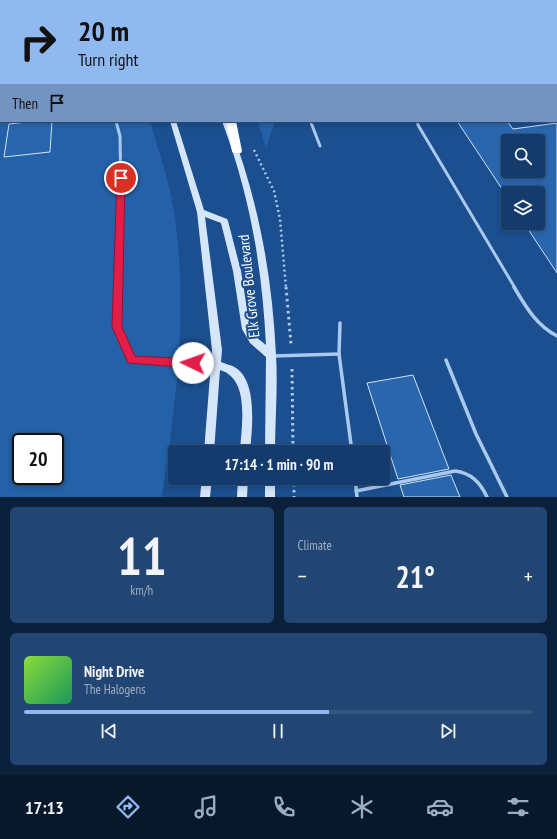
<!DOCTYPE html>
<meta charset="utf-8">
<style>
body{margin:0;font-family:"PT Sans Narrow",sans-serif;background:#214673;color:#f1f3f6;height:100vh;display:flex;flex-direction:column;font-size:15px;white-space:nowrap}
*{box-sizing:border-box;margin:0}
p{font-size:13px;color:#9dadc1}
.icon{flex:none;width:22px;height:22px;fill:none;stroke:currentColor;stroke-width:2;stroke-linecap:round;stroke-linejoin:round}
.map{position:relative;height:497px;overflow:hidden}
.drawer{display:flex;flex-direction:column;gap:10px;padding:10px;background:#0b203b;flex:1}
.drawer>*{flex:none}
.guide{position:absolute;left:0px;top:0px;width:557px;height:122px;box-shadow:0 2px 6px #0003,0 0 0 1px #33557e;background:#90b9f0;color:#111;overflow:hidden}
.fabs{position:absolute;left:501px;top:134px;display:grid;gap:8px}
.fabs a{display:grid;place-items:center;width:44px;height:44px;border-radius:4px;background:#143b6b;box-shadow:0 2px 6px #0003,0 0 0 1px #33557e;font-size:20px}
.speed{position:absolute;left:12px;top:433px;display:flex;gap:8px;font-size:20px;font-weight:700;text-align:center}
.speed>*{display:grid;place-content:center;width:52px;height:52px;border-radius:50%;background:#143b6b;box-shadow:0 2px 6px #0003,0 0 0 1px #33557e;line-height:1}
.speed .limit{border:2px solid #111;border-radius:6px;background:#fff;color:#111}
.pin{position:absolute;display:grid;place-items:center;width:34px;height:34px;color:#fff;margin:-17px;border:2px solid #fff;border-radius:50%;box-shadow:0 1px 4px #0007}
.me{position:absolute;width:44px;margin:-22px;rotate:273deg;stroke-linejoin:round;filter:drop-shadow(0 0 3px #0008)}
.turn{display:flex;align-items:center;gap:14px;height:84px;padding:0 12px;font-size:18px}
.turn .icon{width:52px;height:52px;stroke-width:2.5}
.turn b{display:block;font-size:28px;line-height:34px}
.then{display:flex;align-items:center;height:38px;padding:0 12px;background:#0003;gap:8px;font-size:15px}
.big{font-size:30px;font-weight:800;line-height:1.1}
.drawer .widget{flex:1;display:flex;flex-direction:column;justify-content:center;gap:6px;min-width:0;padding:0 14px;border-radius:6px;background:#214673}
.drawer .dial{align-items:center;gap:0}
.dial b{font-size:52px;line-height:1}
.song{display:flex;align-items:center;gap:12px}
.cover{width:48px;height:48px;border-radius:6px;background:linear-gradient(135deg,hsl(90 70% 55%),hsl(150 70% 35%))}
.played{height:4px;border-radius:2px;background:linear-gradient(90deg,#90b9f0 60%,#33557e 60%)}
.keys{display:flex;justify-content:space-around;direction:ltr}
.heat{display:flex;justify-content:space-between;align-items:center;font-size:22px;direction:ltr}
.drawer .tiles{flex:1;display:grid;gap:10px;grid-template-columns:1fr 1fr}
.widget:last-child{grid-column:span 2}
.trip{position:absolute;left:168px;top:445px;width:222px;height:40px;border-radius:4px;background:#143b6b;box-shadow:0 2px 6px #0003,0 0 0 1px #33557e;font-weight:800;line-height:40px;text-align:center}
.dock{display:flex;height:64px;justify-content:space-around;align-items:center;background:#08182b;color:#9dadc1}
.dock .icon{width:28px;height:28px}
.dock .selected{color:#90b9f0}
.dock b{font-size:18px;color:#f1f3f6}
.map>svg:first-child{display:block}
.green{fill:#2461a8;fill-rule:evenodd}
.building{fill:#2a66ad;stroke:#cfe3fa;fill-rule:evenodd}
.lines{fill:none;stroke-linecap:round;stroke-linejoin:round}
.path-far1{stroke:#a9c9ee;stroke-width:2.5;stroke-dasharray:2 3;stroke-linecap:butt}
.path{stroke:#a9c9ee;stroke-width:3;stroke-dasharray:2.5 3.5;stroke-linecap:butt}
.service-far2{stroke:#a9c9ee;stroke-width:2}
.service-far1{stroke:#a9c9ee;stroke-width:3}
.service{stroke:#a9c9ee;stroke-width:3.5}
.tertiary{fill:#a9c9ee;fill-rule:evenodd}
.secondary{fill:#d6e6fa;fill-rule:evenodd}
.motorway{fill:#fff;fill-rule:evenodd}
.route{fill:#e11d48;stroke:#92132f}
.labels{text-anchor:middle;stroke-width:4;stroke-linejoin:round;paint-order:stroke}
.street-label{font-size:15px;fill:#fff;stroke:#1b4f8f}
</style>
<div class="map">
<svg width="557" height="497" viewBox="0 0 557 497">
<rect width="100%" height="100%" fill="#1b4f8f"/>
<g class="green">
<path d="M 0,85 L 1,121 L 150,121 C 158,151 170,182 174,212 C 189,312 176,399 162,497 L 0,497 ZM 21,442 L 55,442 L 55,476 L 21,476 Z"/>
<polygon points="258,121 275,121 266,148"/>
</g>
<g class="building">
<polygon points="36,121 52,121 50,152 4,157 9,124"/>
<path d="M 457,121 L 507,121 L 513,129 L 557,123 L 557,273 L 524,223 L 538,223 L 538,193 L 508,193 L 508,198 ZM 508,141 L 538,141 L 538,171 L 508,171 Z"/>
<polygon points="413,375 449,469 398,479 367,383"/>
<polygon points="451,475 460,497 404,497 400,485"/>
</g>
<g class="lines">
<polyline class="path-far1" points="254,150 274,191 280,219 286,288"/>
<g class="path">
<polyline points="286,287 291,344"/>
<polyline points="292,369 293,452"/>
<polyline points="294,478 294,497"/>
</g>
<g class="service-far2">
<polyline points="116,121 117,126"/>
<polyline points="310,121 312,126"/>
<polyline points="416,121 419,126"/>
</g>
<g class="service-far1">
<polyline points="117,125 120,136 121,193 118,288"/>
<polyline points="312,125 320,146"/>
<polyline points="418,125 515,288"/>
</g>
<g class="service">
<polyline points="118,287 117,327 132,360 214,365"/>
<path d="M 514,287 C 526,307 536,325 557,336"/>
<polyline points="340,323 339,354 352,452"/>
<polyline points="273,356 339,354"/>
<polyline points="446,360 476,434 507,497"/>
<polyline points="355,478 357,497"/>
<path d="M 356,491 L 455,471 C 471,473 480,482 487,497"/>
</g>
<g class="tertiary">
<rect x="534" y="0" width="4" height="1"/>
<rect x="556" y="34" width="1" height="3"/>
</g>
<g class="secondary">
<rect x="130" y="0" width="6" height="1"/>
<rect x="172" y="0" width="6" height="1"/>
<path d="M 170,121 L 176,121 L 204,210 L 227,219 L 228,221 L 241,271 L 250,328 L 256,337 L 266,345 C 262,266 250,196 222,121 L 228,121 C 258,198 272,273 276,355 C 278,387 275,420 275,452 L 265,452 L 266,357 L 250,343 L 242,329 L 233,271 L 221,223 L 205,217 L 222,350 L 221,362 C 225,364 232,365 236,368 C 258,383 252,429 250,452 L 240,452 C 241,428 251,379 220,370 L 214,452 L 204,452 L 212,350 L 197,212 Z"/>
<polygon points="202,478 212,478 210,497 200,497"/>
<polygon points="238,478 248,478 247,497 237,497"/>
<rect x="265" y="478" width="10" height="19"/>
</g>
<g class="motorway">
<polygon points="152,0 162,0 151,1"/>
<polygon points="221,0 232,0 220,1"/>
<polygon points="376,0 385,0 375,1"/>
<polygon points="1,44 1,50 0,51 0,45"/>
<polygon points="1,65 1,71 0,72 0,66"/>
<polygon points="226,121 236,121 242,151 241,153 233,153 232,151"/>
</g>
</g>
<polygon class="route" points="121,176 125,178 122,327 135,356 193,359 196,360 198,363 196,367 193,368 128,363 112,327 117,178"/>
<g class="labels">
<g class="street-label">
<text transform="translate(249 286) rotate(-96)" y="5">Elk Grove Boulevard</text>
</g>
</g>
</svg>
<div class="fabs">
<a><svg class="icon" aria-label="search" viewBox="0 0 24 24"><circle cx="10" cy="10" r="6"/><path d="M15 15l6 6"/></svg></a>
<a><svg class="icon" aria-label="layers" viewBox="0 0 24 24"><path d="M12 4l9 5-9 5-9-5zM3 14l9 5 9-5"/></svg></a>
</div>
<div class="speed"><div class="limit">20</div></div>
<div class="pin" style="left:121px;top:178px;background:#d93025"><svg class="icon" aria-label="arrive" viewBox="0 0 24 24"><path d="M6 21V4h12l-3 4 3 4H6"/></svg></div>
<svg class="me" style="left:193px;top:363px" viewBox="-20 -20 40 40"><circle r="19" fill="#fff"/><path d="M0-13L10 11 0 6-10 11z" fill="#e11d48"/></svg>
<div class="trip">17:14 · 1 min · 90 m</div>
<div class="guide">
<div class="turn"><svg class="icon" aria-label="right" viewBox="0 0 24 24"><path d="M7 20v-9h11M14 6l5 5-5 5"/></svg><div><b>20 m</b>Turn right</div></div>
<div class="then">Then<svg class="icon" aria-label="arrive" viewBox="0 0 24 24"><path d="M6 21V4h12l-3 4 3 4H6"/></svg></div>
</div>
</div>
<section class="drawer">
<div class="tiles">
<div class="widget dial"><b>11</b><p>km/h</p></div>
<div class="widget"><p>Climate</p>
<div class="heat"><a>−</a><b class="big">21°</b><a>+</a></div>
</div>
<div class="widget">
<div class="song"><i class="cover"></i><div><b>Night Drive</b><p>The Halogens</p></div></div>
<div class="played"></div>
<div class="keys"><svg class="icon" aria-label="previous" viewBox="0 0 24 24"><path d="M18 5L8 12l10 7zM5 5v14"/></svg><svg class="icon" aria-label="pause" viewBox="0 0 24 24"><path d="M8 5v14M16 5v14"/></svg><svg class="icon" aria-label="next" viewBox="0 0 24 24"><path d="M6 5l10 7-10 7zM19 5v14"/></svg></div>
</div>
</div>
</section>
<nav class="dock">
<b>17:13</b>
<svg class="icon selected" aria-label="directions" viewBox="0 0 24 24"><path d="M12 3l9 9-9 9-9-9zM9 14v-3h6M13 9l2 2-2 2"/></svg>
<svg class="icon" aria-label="music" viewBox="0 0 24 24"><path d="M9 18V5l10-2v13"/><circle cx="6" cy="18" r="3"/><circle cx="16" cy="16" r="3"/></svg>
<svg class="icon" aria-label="phone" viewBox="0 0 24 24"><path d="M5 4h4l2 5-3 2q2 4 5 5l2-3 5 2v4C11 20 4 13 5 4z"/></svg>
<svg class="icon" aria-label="climate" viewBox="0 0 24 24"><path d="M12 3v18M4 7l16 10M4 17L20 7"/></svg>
<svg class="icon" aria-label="car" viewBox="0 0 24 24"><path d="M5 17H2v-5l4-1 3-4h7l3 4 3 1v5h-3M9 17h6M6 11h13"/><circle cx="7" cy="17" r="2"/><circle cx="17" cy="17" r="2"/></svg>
<svg class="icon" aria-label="filters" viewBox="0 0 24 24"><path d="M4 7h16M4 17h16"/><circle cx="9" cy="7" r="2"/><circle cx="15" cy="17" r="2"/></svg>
</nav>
